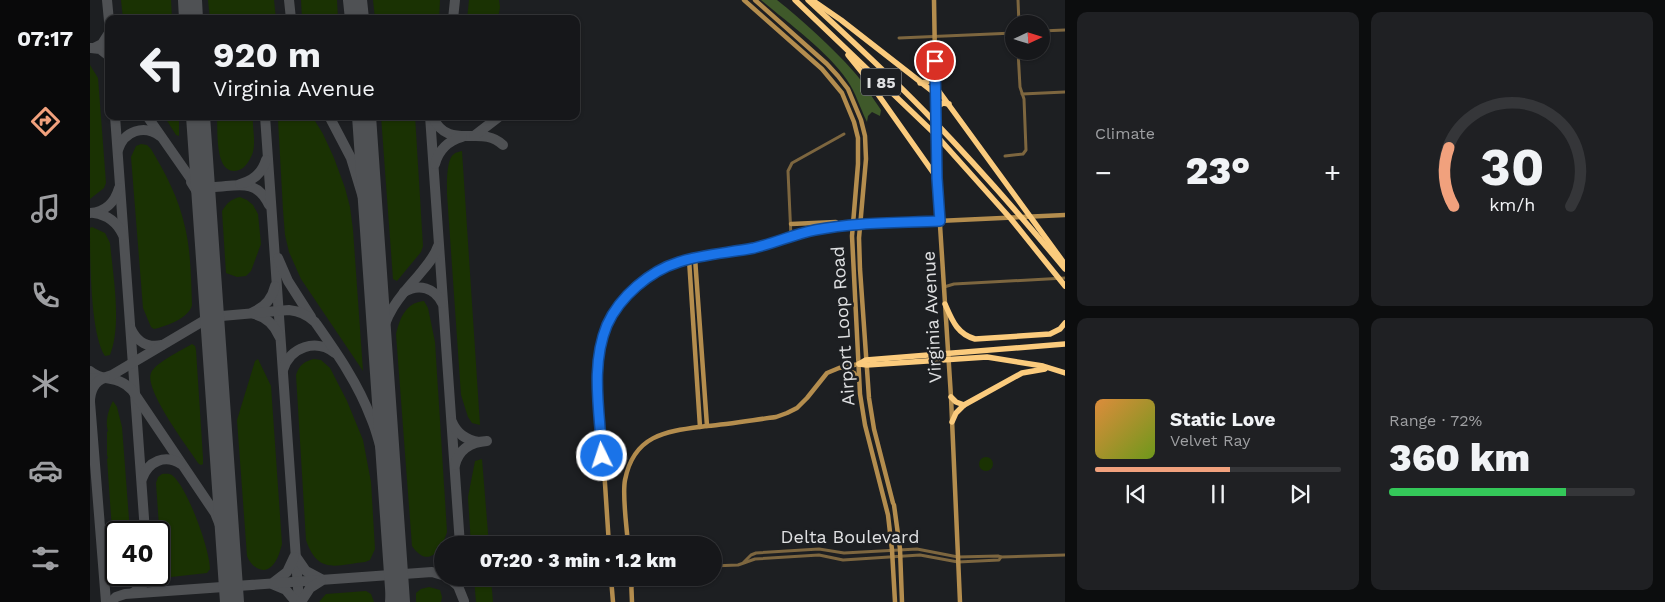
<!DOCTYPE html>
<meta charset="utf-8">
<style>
body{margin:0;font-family:"Work Sans",sans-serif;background:#1f2023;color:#f1f3f6;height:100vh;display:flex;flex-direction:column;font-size:19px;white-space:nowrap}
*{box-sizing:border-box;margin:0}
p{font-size:16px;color:#9e9fa2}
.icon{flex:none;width:28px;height:28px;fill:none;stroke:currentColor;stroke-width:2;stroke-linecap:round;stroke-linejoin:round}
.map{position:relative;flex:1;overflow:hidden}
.details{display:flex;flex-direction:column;gap:12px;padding:12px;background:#0c0d0e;width:600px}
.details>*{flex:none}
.guide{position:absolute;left:15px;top:15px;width:475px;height:105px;border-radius:10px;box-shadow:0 1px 4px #0004,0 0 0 1px #353639;background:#16171a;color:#f1f3f6;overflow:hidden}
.needle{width:32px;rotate:86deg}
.tools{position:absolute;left:915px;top:15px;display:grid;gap:10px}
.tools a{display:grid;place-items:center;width:45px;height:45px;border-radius:50%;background:#16171a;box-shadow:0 1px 4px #0004,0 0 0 1px #353639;font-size:25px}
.speed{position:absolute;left:15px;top:521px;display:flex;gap:10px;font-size:25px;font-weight:700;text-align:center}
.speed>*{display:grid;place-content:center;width:65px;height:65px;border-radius:50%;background:#16171a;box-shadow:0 1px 4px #0004,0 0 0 1px #353639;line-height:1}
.speed .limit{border:2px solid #111;border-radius:8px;background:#fff;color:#111}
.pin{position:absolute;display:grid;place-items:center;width:42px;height:42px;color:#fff;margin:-21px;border:2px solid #fff;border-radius:50%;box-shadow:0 1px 5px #0007}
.me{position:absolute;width:55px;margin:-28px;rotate:356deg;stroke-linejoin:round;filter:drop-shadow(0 0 4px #0008)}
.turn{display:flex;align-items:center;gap:18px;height:105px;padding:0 25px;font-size:22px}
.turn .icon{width:65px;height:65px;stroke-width:2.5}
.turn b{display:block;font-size:35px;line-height:42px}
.big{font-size:38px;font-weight:800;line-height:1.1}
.details .card{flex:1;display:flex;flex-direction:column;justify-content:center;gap:8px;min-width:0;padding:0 18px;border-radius:10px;background:#1f2023}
.details .dial{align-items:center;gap:0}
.dial svg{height:130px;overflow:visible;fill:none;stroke:#353639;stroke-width:7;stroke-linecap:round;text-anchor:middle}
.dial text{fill:#f1f3f6;stroke:none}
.song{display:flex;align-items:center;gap:15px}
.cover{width:60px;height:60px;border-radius:8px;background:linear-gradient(135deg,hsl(30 70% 55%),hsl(80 70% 35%))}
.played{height:5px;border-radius:2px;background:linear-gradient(90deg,#f1a17d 55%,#353639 55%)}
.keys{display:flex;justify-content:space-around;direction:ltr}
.heat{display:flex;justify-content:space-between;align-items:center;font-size:28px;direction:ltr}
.charge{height:8px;border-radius:4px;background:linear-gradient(90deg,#34c759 72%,#353639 0)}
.details .tiles{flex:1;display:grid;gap:12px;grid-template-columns:repeat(2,1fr)}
.trip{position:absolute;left:344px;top:536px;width:288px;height:50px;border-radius:25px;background:#16171a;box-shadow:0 1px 4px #0004,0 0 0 1px #353639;font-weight:800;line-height:50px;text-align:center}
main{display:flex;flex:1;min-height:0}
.menu{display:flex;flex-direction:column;width:90px;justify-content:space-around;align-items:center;background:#09090a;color:#9e9fa2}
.menu .icon{width:35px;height:35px}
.menu .selected{color:#f1a17d}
.menu b{font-size:22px;color:#f1f3f6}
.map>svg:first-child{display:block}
.green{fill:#1a3203}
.forest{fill:#3f592a}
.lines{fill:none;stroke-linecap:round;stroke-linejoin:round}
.taxiway{stroke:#4f5154;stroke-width:10}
.runway{stroke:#4f5154;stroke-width:24}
.street{stroke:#7d663f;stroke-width:3}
.secondary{stroke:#b48d4e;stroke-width:4.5}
.highway{stroke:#fbcb7d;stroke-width:5.5}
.route-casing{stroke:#114b97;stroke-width:12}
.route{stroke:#1a73e8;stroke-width:9}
.labels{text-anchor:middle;stroke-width:5;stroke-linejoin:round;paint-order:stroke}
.shield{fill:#1d1f22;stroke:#a5a6a8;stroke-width:1}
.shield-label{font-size:16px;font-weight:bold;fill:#dfe0e2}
.street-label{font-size:18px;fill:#dfe0e2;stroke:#1d1f22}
</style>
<main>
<nav class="menu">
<b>07:17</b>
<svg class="icon selected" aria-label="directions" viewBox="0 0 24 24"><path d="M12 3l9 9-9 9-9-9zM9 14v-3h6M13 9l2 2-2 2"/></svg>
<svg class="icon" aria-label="music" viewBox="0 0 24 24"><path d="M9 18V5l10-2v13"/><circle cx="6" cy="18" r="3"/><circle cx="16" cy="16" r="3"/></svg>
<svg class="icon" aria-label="phone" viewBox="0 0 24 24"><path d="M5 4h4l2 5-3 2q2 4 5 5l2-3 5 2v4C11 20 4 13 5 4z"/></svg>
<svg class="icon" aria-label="climate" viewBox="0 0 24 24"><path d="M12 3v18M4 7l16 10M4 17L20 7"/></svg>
<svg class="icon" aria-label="car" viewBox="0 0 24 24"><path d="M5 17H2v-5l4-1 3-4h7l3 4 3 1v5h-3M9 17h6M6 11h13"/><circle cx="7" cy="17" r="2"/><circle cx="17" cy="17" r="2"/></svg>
<svg class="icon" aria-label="filters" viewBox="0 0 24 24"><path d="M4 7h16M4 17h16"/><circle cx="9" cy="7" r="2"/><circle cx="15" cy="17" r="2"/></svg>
</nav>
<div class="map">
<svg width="975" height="602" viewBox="0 0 975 602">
<rect width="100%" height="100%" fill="#1d1f22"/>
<g class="green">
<polygon points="31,0 81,0 82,19 33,19"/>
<polygon points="118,0 184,0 186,19 120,19"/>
<polygon points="211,0 247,0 248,19 212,19"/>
<polygon points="283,0 350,0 349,19 285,19"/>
<polygon points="379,0 409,0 410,7 408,19 377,19"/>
<polygon points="0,65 8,78 16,183 14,188 0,199"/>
<polygon points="74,116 89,116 89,136 86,135"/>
<path d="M 127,116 L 163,116 C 162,128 166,140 163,152 C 161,158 156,168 149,170 C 124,178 128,130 127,116 Z"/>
<polygon points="190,116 222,116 233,134 244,158 255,188 260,207 263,230 273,371 211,279 199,252 195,235 193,210 188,120"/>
<polygon points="291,116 325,116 333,246 331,252 307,281 303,279"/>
<path d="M 51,144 L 57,145 L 61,149 C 76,174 89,199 95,227 C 101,252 101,279 102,305 C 99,318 77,326 64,329 L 61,327 L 53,308 L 41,157 L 46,146 Z"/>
<path d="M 372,151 L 390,425 L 382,423 L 378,417 L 371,395 L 357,194 C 357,185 356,159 364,154 C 366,152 369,152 372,151 Z"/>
<path d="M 150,197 L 157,200 L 163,205 L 168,214 L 171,244 L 161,271 L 156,276 L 147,277 L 136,273 L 132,211 C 137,203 141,199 150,197 Z"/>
<path d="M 2,227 L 15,233 L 20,243 C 23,276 32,324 20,355 L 15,356 C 0,334 0,256 0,228 Z"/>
<path d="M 334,301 L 338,308 L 345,342 L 357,532 C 351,551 338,569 322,546 L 306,334 C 310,317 316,303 334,301 Z"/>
<path d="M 102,344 L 105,346 L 106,350 L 113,458 L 113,464 L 111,465 L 109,464 C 99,449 54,390 61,373 C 65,363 92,350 102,344 Z"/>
<path d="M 168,359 L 181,386 L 192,544 C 190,551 188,560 182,566 C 172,576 160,565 157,556 L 147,420 L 165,361 Z"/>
<path d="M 224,359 L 231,360 L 240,368 L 257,401 L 273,440 L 281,482 L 285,549 L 280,560 L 275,562 C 246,565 228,575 216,540 L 206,375 C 209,365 215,361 224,359 Z"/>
<path d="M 23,401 L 27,407 L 32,427 L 40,532 L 26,532 L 26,551 L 22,530 L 17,459 L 18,458 L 17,455 L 17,432 L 18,431 C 15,423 18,410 23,401 Z"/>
<circle cx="896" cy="464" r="7"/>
<polygon points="392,459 399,545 381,545 378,497 385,461"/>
<path d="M 72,474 C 76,474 80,473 83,476 C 98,489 120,550 120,569 L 117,573 L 81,577 L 75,574 L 72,570 L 66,483 L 68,477 Z"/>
<polygon points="384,578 401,578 403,602 386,602"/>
<polygon points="339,587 350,590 352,597 351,602 326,602 326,593 331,589"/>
<polygon points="276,591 281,594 284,602 229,602 236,594"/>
</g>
<path class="forest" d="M 671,0 L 687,0 C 712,20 743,48 764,72 C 774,83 782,97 791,110 L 790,116 L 782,112 L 778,116 L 777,122 C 770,108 766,93 757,80 C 737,51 699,24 671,0 Z"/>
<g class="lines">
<g class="taxiway">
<polyline points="17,0 19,21"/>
<polyline points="199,0 201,19"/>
<polyline points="363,19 365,0"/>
<polyline points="1,48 10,49 19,56"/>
<polyline points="4,48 12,44 19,33"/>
<polyline points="25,116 55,532"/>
<path d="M 57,116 L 103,182 C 128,198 162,167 179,205"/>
<polyline points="175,116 209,602"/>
<polyline points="239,116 261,158 281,224"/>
<polyline points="340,116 370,545"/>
<path d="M 342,116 C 359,153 391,123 413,145"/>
<polyline points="384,136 410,116"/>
<path d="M 28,150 C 34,131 54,124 70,136"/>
<path d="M 345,164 C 349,149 358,141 372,137"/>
<polyline points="101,182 111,198 115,211"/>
<path d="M 150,184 C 163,181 172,173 176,160"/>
<path d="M 0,213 C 15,212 25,202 29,188"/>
<path d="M 4,213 C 18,215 27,222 33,235"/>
<polyline points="188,258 198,281 221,317"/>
<path d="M 314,292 C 329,283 345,288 352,303"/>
<path d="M 163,312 C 175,307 182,299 185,286"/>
<path d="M 164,314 C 176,317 184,324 189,336"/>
<path d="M 41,329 C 47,342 58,348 72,345"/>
<path d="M 290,344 C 294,315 309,297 328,276 C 336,266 344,258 348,246"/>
<path d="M 193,370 C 200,347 226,338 245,353"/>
<path d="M 0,371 C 14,383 27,374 42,390 L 125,513 L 135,538 L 140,563"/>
<path d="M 0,379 L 13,378 L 22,375 L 120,317 L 199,310 C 209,311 217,314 225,322 C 246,352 268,383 281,418 C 290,439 294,462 299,485"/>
<polyline points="0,402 16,602"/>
<path d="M 0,402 C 0,392 4,381 15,378"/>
<path d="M 362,422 C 367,434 376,440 389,442"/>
<path d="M 365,465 C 369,449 381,442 397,441"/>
<path d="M 52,479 C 58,461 75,454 91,464"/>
<polyline points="207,558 216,571 231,579"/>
<polyline points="359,578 368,586 374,601"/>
<polyline points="184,582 197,572 204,557"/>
<polyline points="184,585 196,590 206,602"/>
<polyline points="43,593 52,586 57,575"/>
<polyline points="21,602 26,597 35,594 342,572 352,575"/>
<polyline points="211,602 220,588 231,581"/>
<polyline points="300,602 304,554"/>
</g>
<g class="runway">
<polyline points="100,0 101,19"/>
<polyline points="265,0 267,19"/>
<polyline points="108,116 142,602"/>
<polyline points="274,116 308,602"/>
</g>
<g class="street">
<polyline points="928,0 929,24"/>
<polyline points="951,31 975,30"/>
<polyline points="809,38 924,33"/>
<polyline points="932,94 975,92"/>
<polyline points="915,156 933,154 936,150 934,99 930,87 928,51"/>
<polyline points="701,237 698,171 702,163 754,134"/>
<polyline points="854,287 864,284 975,278"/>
<polyline points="654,562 661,555 666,553 729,549 754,553 827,549 868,557 908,556 911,557 975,555"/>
<polyline points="622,566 648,565 665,559 729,555 753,560 830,555 868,562 909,560 911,557"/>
<polyline points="543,586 547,578"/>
</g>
<g class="secondary">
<polyline points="654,0 732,69 752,93 764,122 768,138 768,164 762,236 770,394 775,425 798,515 802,550 805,602"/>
<polyline points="665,0 737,64 748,76 758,89 771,120 775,136 776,159 769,238 770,269 779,398 784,429 803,503"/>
<polyline points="844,0 847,178 861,397 870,602"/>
<polyline points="701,224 746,222 751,226"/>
<polyline points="605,258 617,426"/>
<polyline points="599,259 610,427"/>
<polyline points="753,368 764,373 768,379"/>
<polyline points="804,505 810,549 812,602"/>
<path d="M 519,545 L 507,361 C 515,315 544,276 591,262 C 616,254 643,252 669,247 C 687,243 703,236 721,231 C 734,228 748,226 762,225 L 975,215"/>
<path d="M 538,545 C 537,528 532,496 535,480 C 544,433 579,431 617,426 C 640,424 663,420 686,417 L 697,413 L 707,408 L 717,398 L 737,373 L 749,368 L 769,364"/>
<polyline points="521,578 523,602"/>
<polyline points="541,578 542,602"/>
</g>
<g class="highway">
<polyline points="705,0 845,134 921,219 975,286"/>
<path d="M 718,0 C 760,39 802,77 841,118 C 888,167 932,217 975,269"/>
<polyline points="722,0 751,20 846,94"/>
<polyline points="758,55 775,76 847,178"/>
<polyline points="830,83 837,82 845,76"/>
<polyline points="845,86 974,263"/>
<polyline points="846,107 853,103 859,104"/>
<path d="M 855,304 C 862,320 867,334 885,339 L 960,334 L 970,329 L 975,323"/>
<polyline points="769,364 777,365 897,357 953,366 975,373"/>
<polyline points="769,364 776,360 975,344"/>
<polyline points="861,397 866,402 874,405"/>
<polyline points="862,422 866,413 874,405 932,373 955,369"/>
</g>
</g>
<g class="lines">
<defs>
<path id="route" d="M 512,456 C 510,412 500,366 517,325 C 530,296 560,271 589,262 C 613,254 639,253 664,248 C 685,243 705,234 725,230 C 766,222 808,223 850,221 L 847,178 L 845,61"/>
</defs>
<use href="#route" class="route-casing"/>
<use href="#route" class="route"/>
</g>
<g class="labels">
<rect class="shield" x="771" y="68.5" width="40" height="27" rx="4"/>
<g class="shield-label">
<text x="791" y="88">I 85</text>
</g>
<g class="street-label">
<text transform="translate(842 317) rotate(-93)" y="6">Virginia Avenue</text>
<text transform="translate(753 326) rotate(-94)" y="6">Airport Loop Road</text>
<text x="760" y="543">Delta Boulevard</text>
</g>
</g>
</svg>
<div class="tools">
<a><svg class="needle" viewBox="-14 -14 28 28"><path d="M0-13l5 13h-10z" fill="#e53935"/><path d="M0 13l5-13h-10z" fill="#9e9fa2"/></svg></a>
</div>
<div class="speed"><div class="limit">40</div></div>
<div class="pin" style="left:845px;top:61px;background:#d93025"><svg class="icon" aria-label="arrive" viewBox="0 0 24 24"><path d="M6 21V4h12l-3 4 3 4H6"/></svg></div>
<svg class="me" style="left:512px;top:456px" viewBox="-20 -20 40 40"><circle r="17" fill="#1a73e8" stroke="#fff" stroke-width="3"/><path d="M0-11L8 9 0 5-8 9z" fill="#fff"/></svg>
<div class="trip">07:20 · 3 min · 1.2 km</div>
<div class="guide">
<div class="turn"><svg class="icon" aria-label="left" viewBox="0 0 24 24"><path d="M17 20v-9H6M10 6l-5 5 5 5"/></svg><div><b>920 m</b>Virginia Avenue</div></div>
</div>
</div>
<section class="details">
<div class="tiles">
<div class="card"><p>Climate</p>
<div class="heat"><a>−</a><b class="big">23°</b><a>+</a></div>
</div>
<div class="card dial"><svg viewBox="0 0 100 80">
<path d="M14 69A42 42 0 1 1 86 69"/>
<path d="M14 69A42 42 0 0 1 11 33" stroke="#f1a17d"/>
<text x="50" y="56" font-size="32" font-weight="700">30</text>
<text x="50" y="72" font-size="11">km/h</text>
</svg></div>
<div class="card">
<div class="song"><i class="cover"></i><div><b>Static Love</b><p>Velvet Ray</p></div></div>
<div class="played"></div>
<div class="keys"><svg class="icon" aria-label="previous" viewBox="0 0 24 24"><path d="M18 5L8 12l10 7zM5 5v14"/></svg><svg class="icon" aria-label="pause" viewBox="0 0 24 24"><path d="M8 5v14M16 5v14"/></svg><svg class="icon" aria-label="next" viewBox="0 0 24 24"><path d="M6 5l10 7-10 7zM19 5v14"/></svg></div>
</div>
<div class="card"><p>Range · 72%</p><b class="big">360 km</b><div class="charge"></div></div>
</div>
</section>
</main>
